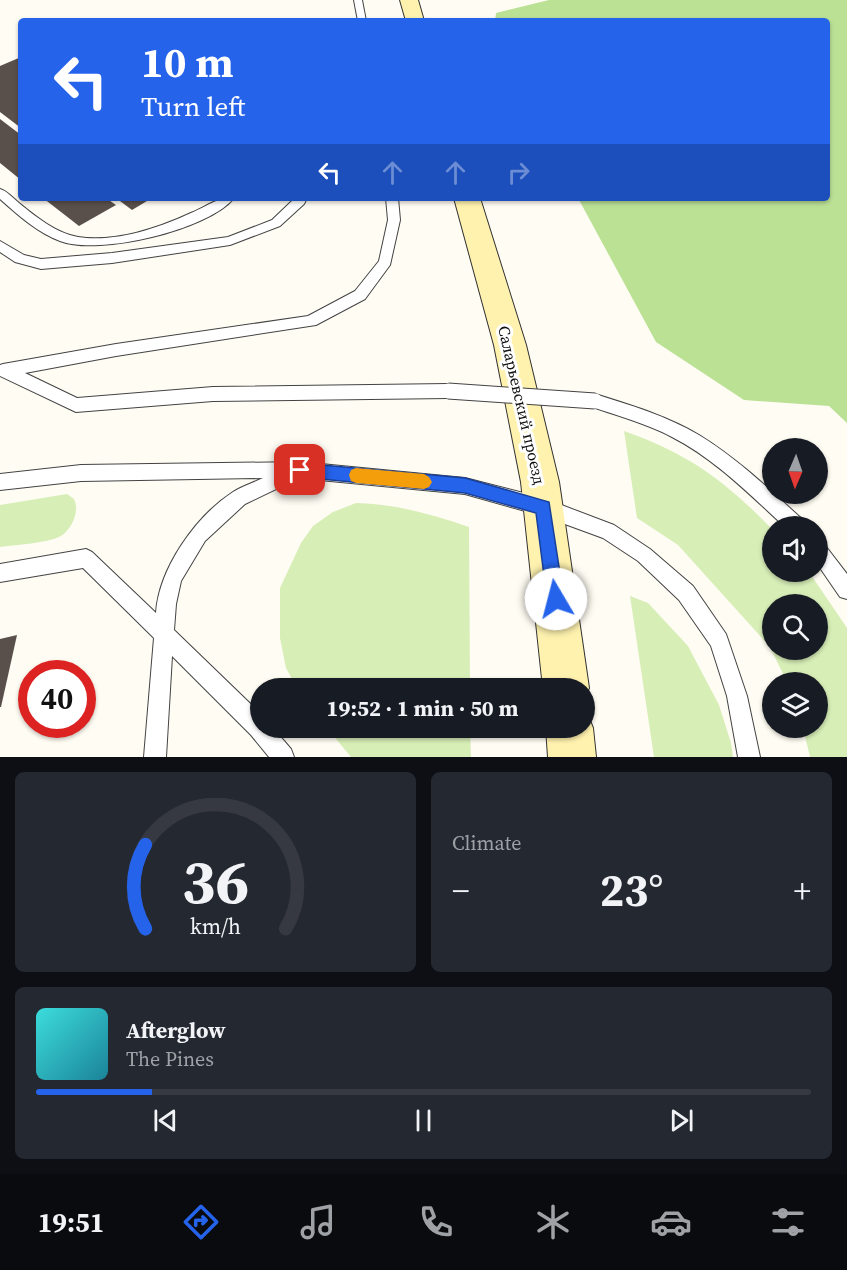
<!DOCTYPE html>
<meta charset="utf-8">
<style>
body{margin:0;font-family:"Source Serif 4",serif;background:#242831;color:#f1f3f6;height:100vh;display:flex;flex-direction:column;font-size:22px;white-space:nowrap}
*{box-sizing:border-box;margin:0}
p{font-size:20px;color:#9ea1a6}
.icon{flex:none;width:33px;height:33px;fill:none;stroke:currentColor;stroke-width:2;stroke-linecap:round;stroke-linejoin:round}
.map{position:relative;height:757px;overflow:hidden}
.side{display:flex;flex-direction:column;gap:15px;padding:15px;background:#0d0f14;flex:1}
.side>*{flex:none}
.guide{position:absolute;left:18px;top:18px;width:812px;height:183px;border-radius:6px;box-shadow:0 2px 4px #0004;background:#2563eb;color:#fff;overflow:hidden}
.needle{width:39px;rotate:182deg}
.controls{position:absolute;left:762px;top:438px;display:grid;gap:12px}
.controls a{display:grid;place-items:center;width:66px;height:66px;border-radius:50%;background:#171b24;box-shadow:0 2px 4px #0004;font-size:30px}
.speed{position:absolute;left:18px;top:660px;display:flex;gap:12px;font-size:30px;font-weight:700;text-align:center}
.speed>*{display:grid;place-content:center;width:78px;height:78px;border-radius:50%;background:#171b24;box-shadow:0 2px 4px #0004;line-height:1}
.speed .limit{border:9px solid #d22;background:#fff;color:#111}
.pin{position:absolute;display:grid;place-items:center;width:51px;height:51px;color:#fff;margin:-26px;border-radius:12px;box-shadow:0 3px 9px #0006}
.me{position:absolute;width:66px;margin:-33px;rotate:352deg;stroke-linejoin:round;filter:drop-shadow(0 0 4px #0008)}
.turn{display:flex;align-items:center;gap:21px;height:126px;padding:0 24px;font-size:27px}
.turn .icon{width:78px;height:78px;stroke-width:2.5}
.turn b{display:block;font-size:42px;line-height:51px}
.lanes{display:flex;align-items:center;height:57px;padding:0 24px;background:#0003;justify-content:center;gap:30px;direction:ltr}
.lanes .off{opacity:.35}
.big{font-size:45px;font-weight:700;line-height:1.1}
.side .tile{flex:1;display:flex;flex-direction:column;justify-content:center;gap:9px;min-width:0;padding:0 21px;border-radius:9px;background:#242831}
.side .dial{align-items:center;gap:0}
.dial svg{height:156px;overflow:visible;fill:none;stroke:#363941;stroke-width:7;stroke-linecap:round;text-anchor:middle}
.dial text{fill:#f1f3f6;stroke:none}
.song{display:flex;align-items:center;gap:18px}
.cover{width:72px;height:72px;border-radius:9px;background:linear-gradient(135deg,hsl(180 70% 55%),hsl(190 70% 35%))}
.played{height:6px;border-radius:3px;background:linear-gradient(90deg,#2563eb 15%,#363941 15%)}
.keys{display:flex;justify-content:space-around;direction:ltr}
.heat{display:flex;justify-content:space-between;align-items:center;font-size:33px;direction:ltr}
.side .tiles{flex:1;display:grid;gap:15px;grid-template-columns:1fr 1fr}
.tile:last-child{grid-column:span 2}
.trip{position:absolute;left:250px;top:678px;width:345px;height:60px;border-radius:30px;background:#171b24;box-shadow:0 2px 4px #0004;font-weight:700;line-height:60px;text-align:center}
.tabs{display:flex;height:96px;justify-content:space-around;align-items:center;background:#090b0e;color:#9ea1a6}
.tabs .icon{width:42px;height:42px}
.tabs .selected{color:#2563eb}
.tabs b{font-size:27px;color:#f1f3f6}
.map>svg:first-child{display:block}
.green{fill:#d7eeb7;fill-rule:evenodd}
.forest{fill:#bbe195}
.building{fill:#5a504b}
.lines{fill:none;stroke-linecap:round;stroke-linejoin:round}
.lane-casing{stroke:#434343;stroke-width:2}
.secondary-casing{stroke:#323232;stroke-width:2}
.lane{fill:#fff;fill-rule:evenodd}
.secondary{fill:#fff2ae;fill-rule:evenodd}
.lane-bridge-casing{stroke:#434343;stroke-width:17;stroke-linecap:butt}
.lane-bridge{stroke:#fff;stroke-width:15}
.route{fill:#2563eb;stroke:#184099;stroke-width:1.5}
.slow{fill:#f59e0b}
.labels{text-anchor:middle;stroke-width:6;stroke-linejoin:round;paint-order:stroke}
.street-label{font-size:16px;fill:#101010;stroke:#fff}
</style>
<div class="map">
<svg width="847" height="757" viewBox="0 0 847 757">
<rect width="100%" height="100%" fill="#fffcf3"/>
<g class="green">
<path d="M 624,431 C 689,454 724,480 772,529 L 772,572 L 809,572 L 847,628 L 847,757 L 810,757 L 803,728 L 818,728 L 818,682 L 787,682 L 770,647 L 678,545 L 637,518 ZM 772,604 L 818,604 L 818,650 L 772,650 Z"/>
<path d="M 67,494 L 74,499 C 80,511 72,529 61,536 C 48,543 15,545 0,547 L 0,505 Z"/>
<path d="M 356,503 C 396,504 431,514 469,527 L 470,688 L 297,688 L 286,668 L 280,638 L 280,588 L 301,543 L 313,526 L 333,512 Z"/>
<polygon points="630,596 648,603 688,646 719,705 731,743 733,757 654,757"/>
<polygon points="327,728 470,728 471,757 351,757"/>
</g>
<polygon class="forest" points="549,0 847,0 847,423 829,406 744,400 656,342 578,198 826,198 826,21 495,21 496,13"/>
<g class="building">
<polygon points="21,57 21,128 0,112 0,66"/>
<polygon points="0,119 21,135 21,180 0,163"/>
<polygon points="43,198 106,198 116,205 79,226"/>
<polygon points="116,198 152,198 132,210"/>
<polygon points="17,635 1,707 0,707 0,639"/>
</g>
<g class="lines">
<defs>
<g id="lane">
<polygon points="354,0 362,0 366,21 358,21"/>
<path d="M 0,189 C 7,191 13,198 19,203 C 36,217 56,233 78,237 C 114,243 159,228 191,213 C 208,206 215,198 234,198 C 208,230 99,256 60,241 C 38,233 18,215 0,199 Z"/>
<polygon points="295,198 307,198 304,204 280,226 230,245 112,263 41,269 15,262 0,252 0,241 24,255 41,259 112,253 228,237 272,220"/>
<polygon points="386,198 398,198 400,220 390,265 365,299 316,325 116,356 25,373 77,398 213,387 448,384 453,386 456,391 453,396 448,398 213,401 76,412 0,376 0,365 3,364 116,344 308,316 355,291 379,261 388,220"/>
<path d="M 595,394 C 630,405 667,416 699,435 C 738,459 770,490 803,520 L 806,526 L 784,526 C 749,494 715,459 672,437 C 646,423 617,416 590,406 L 587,401 L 590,396 Z"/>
<path d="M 300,462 L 465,478 L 543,498 L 614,525 L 650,549 L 693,586 L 726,634 L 747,696 L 760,757 L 738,757 L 727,696 L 711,646 L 679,600 L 638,561 L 603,538 L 543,516 L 465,494 L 299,478 L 245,504 L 205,541 L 181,581 L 176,604 L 174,630 L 261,714 L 261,728 L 273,728 L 291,749 L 294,757 L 269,757 L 251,735 L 172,656 L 166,757 L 144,757 L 154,638 L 83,568 L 0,582 L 0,564 L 86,549 L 92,552 L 156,613 C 159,568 196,516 233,492 C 242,486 253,483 263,478 L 81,481 L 0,490 L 0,474 L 81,465 Z"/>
<polygon points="818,541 824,544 847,574 847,599 840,597 818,565"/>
</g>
<g id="secondary">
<polygon points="400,0 418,0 424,21 406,21"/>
<polygon points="454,198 480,198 526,345 559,482 589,688 585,697 585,688 543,688 521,482 494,345"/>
<polygon points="586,711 593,728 596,757 548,757 546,728 585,728"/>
</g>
</defs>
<use href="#lane" class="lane-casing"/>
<use href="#secondary" class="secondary-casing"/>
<use href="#lane" class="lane"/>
<use href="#secondary" class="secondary"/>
<defs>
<polyline id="lane-bridge" points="448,391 595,401"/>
</defs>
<use href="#lane-bridge" class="lane-bridge-casing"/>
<use href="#lane-bridge" class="lane-bridge"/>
</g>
<polygon class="route" points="300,463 465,478 549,502 564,599 562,605 556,608 549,605 547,599 536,513 465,493 300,477 294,475 292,470 294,465"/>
<polygon class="slow" points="356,468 424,474 429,477 432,482 429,487 424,489 356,483 351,481 349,475 351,470"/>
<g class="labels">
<g class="street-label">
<text transform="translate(522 405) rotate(77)" y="6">Саларьевский проезд</text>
</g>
</g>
</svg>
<div class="controls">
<a><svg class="needle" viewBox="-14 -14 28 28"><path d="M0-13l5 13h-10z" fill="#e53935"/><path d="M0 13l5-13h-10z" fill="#9ea1a6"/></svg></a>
<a><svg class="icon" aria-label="sound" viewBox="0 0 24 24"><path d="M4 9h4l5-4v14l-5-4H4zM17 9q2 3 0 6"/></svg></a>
<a><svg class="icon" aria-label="search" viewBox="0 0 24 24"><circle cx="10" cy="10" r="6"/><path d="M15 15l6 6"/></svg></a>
<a><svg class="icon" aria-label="layers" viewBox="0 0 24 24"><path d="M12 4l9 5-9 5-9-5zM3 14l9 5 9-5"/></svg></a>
</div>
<div class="speed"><div class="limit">40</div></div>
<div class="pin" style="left:300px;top:470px;background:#d93025"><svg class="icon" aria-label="arrive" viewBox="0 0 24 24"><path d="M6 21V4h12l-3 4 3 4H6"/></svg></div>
<svg class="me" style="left:556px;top:599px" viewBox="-20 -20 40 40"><circle r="19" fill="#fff"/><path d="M0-13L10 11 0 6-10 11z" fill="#2563eb"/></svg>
<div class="trip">19:52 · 1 min · 50 m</div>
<div class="guide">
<div class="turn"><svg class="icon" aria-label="left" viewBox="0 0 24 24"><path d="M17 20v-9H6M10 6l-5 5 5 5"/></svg><div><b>10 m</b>Turn left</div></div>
<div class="lanes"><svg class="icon" aria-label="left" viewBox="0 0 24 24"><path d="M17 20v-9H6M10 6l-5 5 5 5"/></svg><svg class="icon off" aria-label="ahead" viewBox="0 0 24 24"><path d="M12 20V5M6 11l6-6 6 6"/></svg><svg class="icon off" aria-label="ahead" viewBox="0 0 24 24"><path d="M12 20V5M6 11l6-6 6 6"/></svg><svg class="icon off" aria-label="right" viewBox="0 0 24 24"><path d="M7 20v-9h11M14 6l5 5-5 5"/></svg></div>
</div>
</div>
<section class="side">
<div class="tiles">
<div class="tile dial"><svg viewBox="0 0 100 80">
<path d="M14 69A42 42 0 1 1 86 69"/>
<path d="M14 69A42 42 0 0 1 14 26" stroke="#2563eb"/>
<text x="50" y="56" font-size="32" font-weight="700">36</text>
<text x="50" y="72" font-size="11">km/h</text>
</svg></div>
<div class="tile"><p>Climate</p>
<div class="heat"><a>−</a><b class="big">23°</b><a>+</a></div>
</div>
<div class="tile">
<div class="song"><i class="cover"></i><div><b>Afterglow</b><p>The Pines</p></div></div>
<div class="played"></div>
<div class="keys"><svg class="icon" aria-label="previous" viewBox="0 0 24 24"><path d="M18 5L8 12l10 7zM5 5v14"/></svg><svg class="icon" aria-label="pause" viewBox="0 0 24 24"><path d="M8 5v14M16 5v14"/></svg><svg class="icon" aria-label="next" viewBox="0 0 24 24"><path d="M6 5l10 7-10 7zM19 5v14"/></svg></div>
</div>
</div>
</section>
<nav class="tabs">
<b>19:51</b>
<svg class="icon selected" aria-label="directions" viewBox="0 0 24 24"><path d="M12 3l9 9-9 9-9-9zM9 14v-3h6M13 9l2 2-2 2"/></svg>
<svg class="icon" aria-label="music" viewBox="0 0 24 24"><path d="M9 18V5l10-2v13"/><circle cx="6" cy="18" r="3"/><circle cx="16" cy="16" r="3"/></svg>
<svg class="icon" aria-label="phone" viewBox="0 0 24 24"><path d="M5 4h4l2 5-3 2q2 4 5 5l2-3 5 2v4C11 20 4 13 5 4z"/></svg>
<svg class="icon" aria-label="climate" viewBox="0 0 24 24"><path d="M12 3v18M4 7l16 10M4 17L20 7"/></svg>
<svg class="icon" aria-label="car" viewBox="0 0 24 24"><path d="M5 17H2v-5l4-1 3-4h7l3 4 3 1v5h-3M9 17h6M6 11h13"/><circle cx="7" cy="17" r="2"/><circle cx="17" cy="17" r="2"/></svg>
<svg class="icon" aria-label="filters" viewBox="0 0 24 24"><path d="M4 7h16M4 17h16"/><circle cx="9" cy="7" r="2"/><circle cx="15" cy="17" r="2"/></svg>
</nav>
